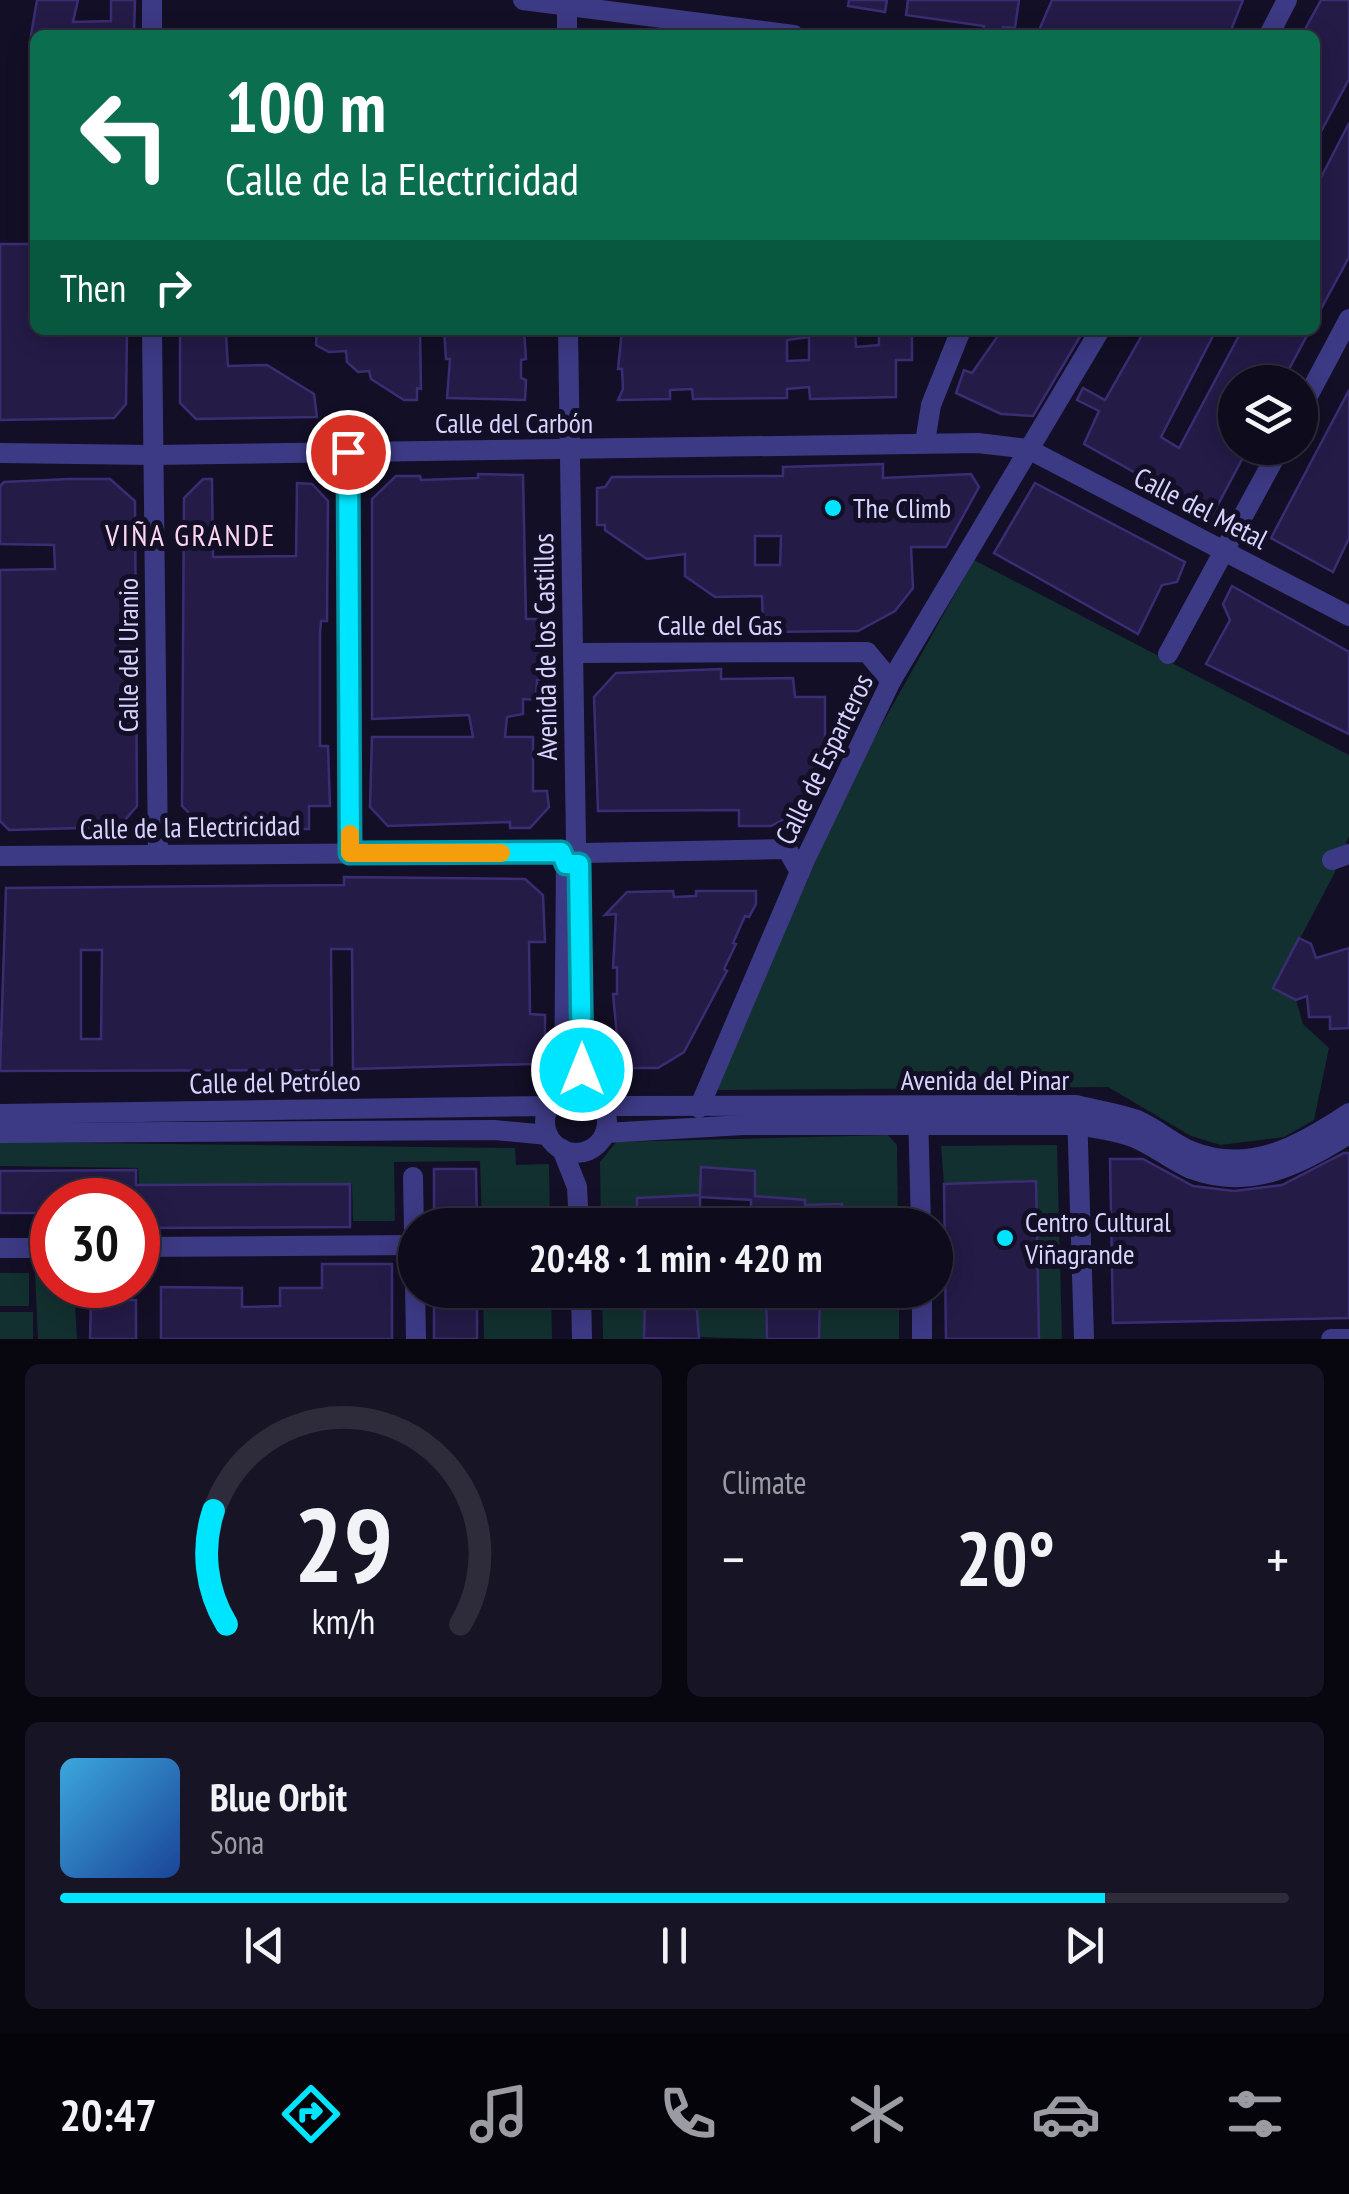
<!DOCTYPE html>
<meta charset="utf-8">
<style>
body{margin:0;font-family:"PT Sans Narrow",sans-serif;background:#171425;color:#f1f3f6;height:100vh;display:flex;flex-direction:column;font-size:38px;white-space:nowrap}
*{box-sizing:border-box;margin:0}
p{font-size:32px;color:#9b9ba3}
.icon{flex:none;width:55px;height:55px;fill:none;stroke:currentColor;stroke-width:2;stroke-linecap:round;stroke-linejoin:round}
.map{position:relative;height:1339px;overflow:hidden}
.sheet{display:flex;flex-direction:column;gap:25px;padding:25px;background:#08060f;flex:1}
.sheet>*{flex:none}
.banner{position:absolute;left:30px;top:30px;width:1290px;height:305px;border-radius:15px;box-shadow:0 5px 25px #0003,0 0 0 2px #2e2b3b;background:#0b6e4f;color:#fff;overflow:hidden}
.fabs{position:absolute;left:1218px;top:365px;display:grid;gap:20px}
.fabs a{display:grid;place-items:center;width:100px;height:100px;border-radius:50%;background:#0e0b1c;box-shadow:0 5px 25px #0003,0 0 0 2px #2e2b3b;font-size:50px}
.speed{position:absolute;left:30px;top:1178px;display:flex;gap:20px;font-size:50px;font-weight:700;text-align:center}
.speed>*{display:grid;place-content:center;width:130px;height:130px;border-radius:50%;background:#0e0b1c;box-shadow:0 5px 25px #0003,0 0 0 2px #2e2b3b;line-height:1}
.speed .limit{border:15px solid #d22;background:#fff;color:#111}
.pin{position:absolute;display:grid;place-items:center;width:85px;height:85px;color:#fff;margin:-42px;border:5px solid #fff;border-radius:50%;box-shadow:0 2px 10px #0007}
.me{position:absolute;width:110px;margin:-55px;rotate:0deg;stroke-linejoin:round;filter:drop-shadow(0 0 8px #0008)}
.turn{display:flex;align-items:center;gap:35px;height:210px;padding:0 30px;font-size:45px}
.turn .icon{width:130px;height:130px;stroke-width:2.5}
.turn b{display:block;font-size:70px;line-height:85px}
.then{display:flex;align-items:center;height:95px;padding:0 30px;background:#0003;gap:20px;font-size:38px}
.big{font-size:75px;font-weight:600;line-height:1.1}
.sheet .widget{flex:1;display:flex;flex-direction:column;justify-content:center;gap:15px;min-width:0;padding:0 35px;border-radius:15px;background:#171425}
.sheet .dial{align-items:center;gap:0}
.dial svg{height:260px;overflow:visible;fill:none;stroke:#2e2b3b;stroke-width:7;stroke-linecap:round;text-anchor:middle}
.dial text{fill:#f1f3f6;stroke:none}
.song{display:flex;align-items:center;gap:30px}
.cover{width:120px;height:120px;border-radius:15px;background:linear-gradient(135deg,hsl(200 70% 55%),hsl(220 70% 35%))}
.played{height:10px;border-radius:5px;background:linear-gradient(90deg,#00e5ff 85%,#2e2b3b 85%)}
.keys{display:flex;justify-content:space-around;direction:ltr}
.heat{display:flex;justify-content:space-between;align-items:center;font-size:55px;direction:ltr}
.sheet .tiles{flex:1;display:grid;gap:25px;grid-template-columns:1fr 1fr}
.widget:last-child{grid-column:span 2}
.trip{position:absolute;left:398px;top:1208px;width:555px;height:100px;border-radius:50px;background:#0e0b1c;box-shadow:0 5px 25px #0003,0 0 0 2px #2e2b3b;font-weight:600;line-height:100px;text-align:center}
.tabs{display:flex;height:160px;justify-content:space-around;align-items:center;background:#06040b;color:#9b9ba3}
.tabs .icon{width:70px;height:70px}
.tabs .selected{color:#00e5ff}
.tabs b{font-size:45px;color:#f1f3f6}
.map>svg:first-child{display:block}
.green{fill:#12302f}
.building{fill:#241b47;stroke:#3b2d73;stroke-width:2.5;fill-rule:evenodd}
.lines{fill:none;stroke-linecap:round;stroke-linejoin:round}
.minor{stroke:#3d3a85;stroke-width:20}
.route-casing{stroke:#0095a6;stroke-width:25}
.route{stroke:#00e5ff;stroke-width:18}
.slow{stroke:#f59e0b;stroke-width:18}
.poi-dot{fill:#00e5ff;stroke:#130f26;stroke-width:4}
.labels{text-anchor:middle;stroke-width:10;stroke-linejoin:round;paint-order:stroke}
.street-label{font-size:28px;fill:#d9d4ff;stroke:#130f26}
.poi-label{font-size:28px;fill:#d9d4ff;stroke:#130f26;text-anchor:start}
.neighbourhood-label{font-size:30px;letter-spacing:2.5px;fill:#ffd6f0;stroke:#130f26}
</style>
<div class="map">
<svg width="1349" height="1339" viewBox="0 0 1349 1339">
<rect width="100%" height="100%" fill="#130f26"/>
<g class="green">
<polygon points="974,560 1349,755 1349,836 1334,874 1274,988 1296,1000 1303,1024 1329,1048 1314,1120 1284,1137 1221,1145 1191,1136 1108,1087 715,1090 852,778"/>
<polygon points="888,1135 897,1145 898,1225 843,1225 841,1204 805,1216 805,1200 751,1196 754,1171 701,1167 700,1195 637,1198 637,1213 644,1213 644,1225 601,1225 600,1162 616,1142"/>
<polygon points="0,1142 515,1148 516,1165 549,1164 550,1225 482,1225 480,1161 394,1162 395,1221 353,1221 352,1184 139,1184 138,1168 0,1166"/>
<polygon points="1057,1145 1062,1339 1039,1339 1036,1182 944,1184 941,1146"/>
<rect x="0" y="1273" width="29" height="33"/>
<polygon points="35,1273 52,1273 52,1285 74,1285 77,1339 38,1339"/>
<polygon points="483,1290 551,1290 552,1339 484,1339"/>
<polygon points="602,1290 765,1290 766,1339 699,1337 696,1298 646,1299 644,1337 649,1339 603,1339"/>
<rect x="820" y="1290" width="79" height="49"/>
<rect x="0" y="1312" width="33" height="27"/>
</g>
<g class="building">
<polygon points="37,0 78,0 73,22 111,21 111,0 135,0 134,35 31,35"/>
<polygon points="849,0 887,0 885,12 848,6"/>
<polygon points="908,0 1019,0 1015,28 1003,27 1002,35 983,33 984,26 906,15"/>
<polygon points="1052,0 1243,0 1229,35 1037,35"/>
<polygon points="1321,0 1349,0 1349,79 1315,143 1315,35 1302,35"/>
<polygon points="1349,123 1349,257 1315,320 1315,189"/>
<polygon points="0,244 35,244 35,330 127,330 126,404 114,418 0,420"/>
<polygon points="180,330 218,330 226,335 228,366 267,365 314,394 317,417 196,419 180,403"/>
<polygon points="317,330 420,330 421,389 417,388 417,400 404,400 371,379 369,371 358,372 347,362 346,351 329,352 316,345"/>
<polygon points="444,330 524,330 526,359 521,360 521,378 526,380 525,400 447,398 450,359 446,359"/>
<path d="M 622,330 L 808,330 L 809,336 L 808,330 L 855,330 L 856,347 L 879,345 L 879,330 L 912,330 L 912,360 L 896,360 L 896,397 L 810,399 L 809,387 L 787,389 L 787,398 L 693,399 L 692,389 L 670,390 L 670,399 L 618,400 L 623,389 L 622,369 L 618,369 ZM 809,337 L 809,360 L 787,361 L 787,340 Z"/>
<polygon points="1002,330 1084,330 1033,416 1001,414 956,393 964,370 972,373"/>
<polygon points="1145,330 1216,330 1161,437 1179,448 1242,330 1310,330 1282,382 1235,382 1235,448 1248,448 1212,516 1084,444 1099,411 1077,400 1083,388 1105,400"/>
<polygon points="1349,390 1349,538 1333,572 1271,538"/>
<path d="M 883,464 L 883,478 L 971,474 L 979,487 L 946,547 L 911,547 L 913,588 L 895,611 L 858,631 L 763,632 L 762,596 L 715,597 L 685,576 L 685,554 L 647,559 L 605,530 L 605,525 L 597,525 L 597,488 L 605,487 L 612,477 L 783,476 L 783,467 ZM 755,536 L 781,536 L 780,565 L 755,565 Z"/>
<polygon points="478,474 523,475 526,619 545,619 544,679 537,680 536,700 523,699 523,714 507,717 505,737 533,737 533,791 547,791 549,807 530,828 510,828 510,822 388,826 370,807 372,737 473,737 469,715 372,719 372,499 396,476 420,476 421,480 478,478"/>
<polygon points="69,479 110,479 135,501 137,806 119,827 9,830 0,821 0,570 55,569 54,545 0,544 0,486 4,482"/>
<polygon points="203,479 212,479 213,557 296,556 297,483 312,484 328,501 327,621 321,621 320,633 320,746 328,746 330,806 309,806 309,829 204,828 182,806 184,498"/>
<polygon points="1035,483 1185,562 1177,582 1162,585 1138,634 994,553"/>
<polygon points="1232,586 1349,652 1349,734 1206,664 1230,620 1223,604"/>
<polygon points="721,669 721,679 793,678 795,697 825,697 825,754 828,754 808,806 771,826 739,826 739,810 598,811 594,697 616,673"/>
<path d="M 344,877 L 525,879 L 543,895 L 545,942 L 529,942 L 530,1014 L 545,1015 L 545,1055 L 531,1064 L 353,1069 L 352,949 L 331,949 L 332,1070 L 0,1071 L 6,888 L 344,885 ZM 81,950 L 102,950 L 101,1039 L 81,1039 Z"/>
<polygon points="673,891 674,897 696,896 696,891 756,891 756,904 749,917 745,916 733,943 736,944 724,969 727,971 684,1052 658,1068 620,1068 614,1062 615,1047 618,1047 613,994 617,994 617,967 613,968 616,914 605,915 627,892"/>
<polygon points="1299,938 1311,944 1316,958 1349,948 1349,1028 1330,1029 1330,1017 1309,1017 1307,996 1296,1000 1273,988"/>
<polygon points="1344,1153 1349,1153 1349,1318 1113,1323 1110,1159 1143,1159 1193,1186 1234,1191 1282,1185"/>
<polygon points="701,1167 755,1171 755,1196 805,1200 805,1205 842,1204 843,1225 751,1225 751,1200 700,1197 700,1225 644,1225 644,1213 637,1213 637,1198 700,1195"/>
<polygon points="434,1169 476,1169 477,1225 434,1225"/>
<polygon points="136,1170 136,1185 350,1184 350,1227 138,1228 138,1200 52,1200 52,1213 0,1213 0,1171"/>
<polygon points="1036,1181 1039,1339 946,1339 944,1184"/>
<polygon points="322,1264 392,1264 392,1339 161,1339 161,1287 242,1288 242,1307 280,1306 280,1288 322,1288"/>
<rect x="434" y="1290" width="43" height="49"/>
<polygon points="766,1290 820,1290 819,1339 767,1339"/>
<polygon points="696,1298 699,1339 644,1338 645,1299"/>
<polygon points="91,1300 136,1300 136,1339 90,1339"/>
</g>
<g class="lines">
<g class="minor">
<polyline points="523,0 794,35"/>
<polyline points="567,6 567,35"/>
<polyline points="152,35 152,0"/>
<polyline points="1269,35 1287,0"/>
<polyline points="152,330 158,855"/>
<polyline points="568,330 576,842"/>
<polyline points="1300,411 1349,319"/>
<polyline points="925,442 931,405 961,330"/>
<polyline points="348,451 350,853"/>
<polyline points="0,453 153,455 978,443 1028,449 1349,616"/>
<polyline points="573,653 867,652 891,681"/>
<polyline points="1168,654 1280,448"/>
<polyline points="584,853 787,849 800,872"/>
<polyline points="0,856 561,852"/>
<polyline points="1332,860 1349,854"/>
<polyline points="579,863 582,1070 590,1094"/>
<circle cx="576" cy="1122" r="31"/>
<polyline points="564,1093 566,863"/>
<path d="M 599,1101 L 612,1106 L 1076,1105 C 1096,1110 1118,1113 1137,1120 C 1156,1128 1172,1143 1191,1151 C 1250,1175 1301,1145 1349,1113"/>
<polyline points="699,1108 805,860 891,681 1100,330"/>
<polyline points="1077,1111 1084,1339"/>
<polyline points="918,1112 921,1225"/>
<polyline points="0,1114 550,1106"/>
<polyline points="0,1133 494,1130 548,1135"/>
<path d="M 605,1133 L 743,1125 L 1077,1125 C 1094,1128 1113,1130 1130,1136 C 1151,1143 1170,1160 1191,1169 C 1249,1191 1301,1165 1349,1134"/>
<polyline points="562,1149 577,1187 579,1225"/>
<polyline points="413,1177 416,1339"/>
<polyline points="138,1247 414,1245"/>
<polyline points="0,1248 52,1248"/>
<polyline points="581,1290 582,1339"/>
<polyline points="922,1290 922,1339"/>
<polyline points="1331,1339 1349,1339"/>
</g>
</g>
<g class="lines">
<defs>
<polyline id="route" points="348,452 350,853 561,852 566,864 579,864 582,1070"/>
</defs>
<use href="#route" class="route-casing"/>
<use href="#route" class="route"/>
<polyline class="slow" points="350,834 350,853 501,853"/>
</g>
<g class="poi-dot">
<circle cx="833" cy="508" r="10"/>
<circle cx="1005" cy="1238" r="10"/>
</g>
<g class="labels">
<g class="street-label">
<text x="514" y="433">Calle del Carbón</text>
<text transform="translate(1201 508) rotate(27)" y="10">Calle del Metal</text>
<text x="720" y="635">Calle del Gas</text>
<text transform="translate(545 647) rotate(-91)" y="10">Avenida de los Castillos</text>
<text transform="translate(128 655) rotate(-90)" y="10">Calle del Uranio</text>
<text transform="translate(824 759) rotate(-64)" y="10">Calle de Esparteros</text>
<text transform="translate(190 827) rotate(-1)" y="10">Calle de la Electricidad</text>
<text x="985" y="1090">Avenida del Pinar</text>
<text transform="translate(275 1082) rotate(-1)" y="10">Calle del Petróleo</text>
</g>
<g class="poi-label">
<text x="853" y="518">The Climb</text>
<text x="1025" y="1232">Centro Cultural<tspan x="1025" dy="32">Viñagrande</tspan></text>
</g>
<g class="neighbourhood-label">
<text x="191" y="546">VIÑA GRANDE</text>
</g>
</g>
</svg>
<div class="fabs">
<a><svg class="icon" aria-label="layers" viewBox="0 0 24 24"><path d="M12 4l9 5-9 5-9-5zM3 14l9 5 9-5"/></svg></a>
</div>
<div class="speed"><div class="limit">30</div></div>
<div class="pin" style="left:348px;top:452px;background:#d93025"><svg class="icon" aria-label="arrive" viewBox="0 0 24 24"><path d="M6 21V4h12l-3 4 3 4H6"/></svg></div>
<svg class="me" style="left:582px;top:1070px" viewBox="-20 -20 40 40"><circle r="17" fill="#00e5ff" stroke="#fff" stroke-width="3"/><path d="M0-11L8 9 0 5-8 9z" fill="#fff"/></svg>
<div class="trip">20:48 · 1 min · 420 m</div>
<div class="banner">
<div class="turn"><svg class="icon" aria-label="left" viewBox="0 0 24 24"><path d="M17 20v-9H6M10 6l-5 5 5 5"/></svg><div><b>100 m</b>Calle de la Electricidad</div></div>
<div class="then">Then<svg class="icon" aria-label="right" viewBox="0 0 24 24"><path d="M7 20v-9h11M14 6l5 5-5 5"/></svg></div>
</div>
</div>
<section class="sheet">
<div class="tiles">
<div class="widget dial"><svg viewBox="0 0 100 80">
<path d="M14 69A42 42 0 1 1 86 69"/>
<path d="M14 69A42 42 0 0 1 10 34" stroke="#00e5ff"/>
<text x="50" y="56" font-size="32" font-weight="700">29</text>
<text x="50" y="72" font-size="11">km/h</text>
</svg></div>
<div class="widget"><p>Climate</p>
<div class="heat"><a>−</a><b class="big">20°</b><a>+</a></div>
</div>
<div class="widget">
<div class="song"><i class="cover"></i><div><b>Blue Orbit</b><p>Sona</p></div></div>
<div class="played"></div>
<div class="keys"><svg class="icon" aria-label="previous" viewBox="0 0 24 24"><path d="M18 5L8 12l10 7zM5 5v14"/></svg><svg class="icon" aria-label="pause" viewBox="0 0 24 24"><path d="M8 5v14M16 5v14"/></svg><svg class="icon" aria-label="next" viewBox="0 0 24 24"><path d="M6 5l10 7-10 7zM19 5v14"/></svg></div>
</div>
</div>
</section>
<nav class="tabs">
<b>20:47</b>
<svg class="icon selected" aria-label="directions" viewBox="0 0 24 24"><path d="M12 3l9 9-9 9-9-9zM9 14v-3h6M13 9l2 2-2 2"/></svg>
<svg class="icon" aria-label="music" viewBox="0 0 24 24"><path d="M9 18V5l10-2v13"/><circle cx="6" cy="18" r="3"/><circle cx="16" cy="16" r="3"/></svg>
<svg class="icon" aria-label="phone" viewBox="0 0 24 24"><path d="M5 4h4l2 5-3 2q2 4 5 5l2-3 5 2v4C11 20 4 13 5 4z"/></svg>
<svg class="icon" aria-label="climate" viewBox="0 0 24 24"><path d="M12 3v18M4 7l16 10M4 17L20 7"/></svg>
<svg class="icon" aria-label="car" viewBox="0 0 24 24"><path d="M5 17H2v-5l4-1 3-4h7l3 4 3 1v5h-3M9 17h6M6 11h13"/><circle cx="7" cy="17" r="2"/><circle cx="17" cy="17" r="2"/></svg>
<svg class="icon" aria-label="filters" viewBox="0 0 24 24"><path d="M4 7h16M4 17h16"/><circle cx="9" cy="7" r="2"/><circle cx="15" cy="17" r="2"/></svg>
</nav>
